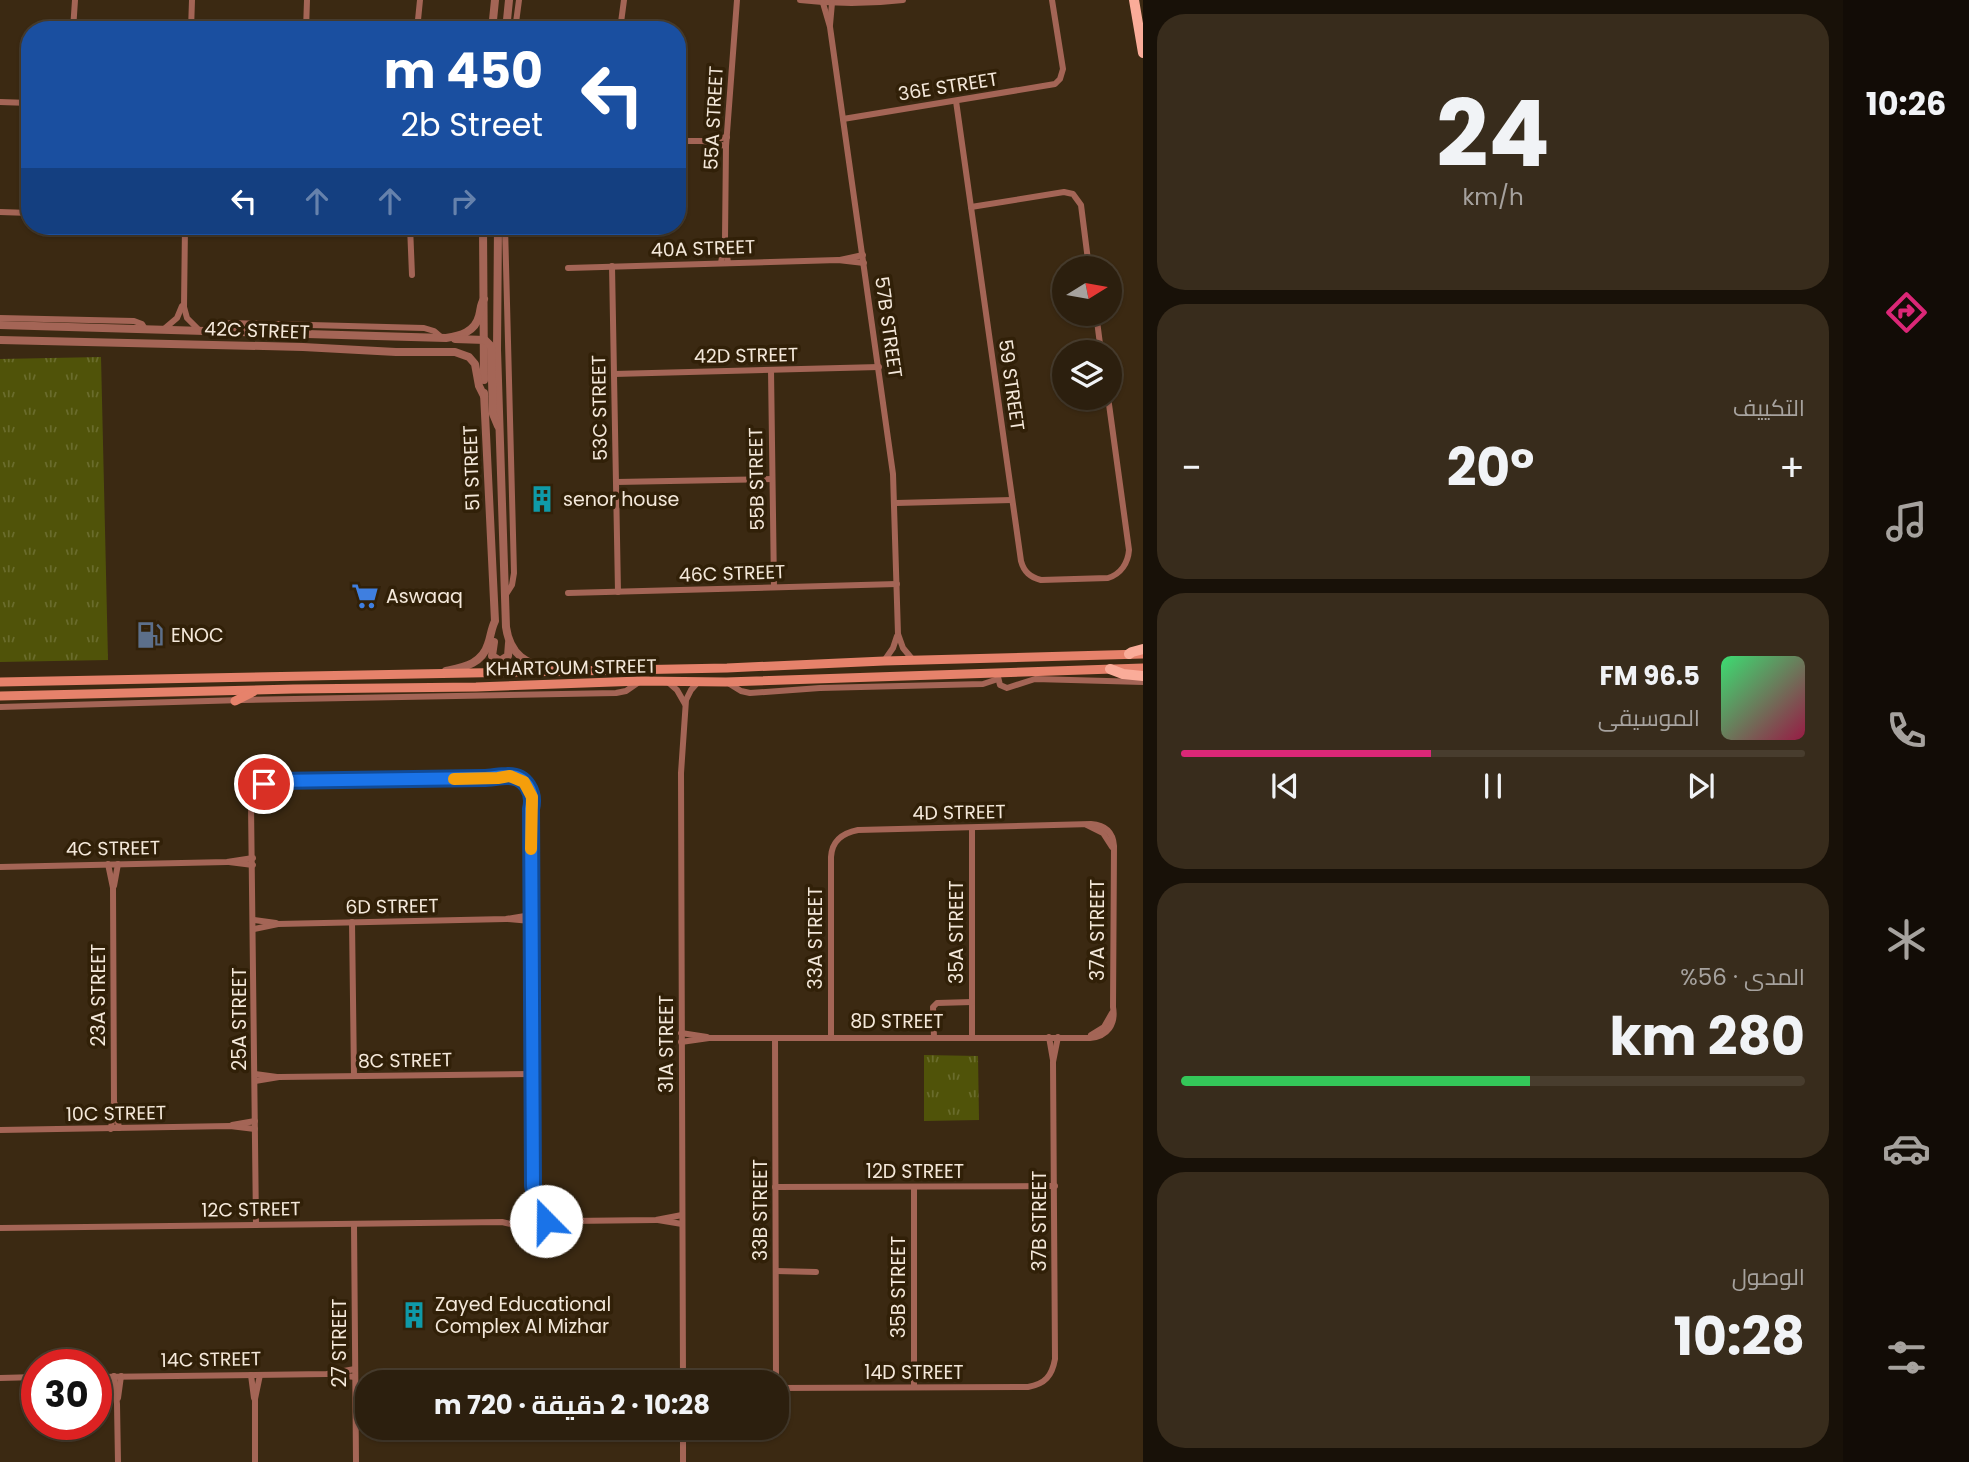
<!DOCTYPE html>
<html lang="ar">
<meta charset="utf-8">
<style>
body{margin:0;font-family:Poppins,Cairo,sans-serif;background:#382c1c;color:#f1f3f6;direction:rtl;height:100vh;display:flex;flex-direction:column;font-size:26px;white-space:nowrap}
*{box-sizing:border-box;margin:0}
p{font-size:23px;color:#a6a29e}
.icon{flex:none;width:38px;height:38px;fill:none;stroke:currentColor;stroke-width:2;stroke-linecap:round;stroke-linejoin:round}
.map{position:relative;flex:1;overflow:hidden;direction:ltr}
.panel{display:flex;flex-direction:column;gap:14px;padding:14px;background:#181108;width:700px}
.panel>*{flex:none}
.banner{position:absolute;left:21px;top:21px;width:665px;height:214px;border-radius:28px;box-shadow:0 2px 5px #0004,0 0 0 2px #483d2e;direction:rtl;background:#1a4fa0;color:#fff;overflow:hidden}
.needle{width:46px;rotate:79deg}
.tools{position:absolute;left:1052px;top:256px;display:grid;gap:14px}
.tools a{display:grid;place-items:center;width:70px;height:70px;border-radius:50%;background:#2c1f0e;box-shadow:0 2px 5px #0004,0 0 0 2px #483d2e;font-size:35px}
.speed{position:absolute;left:21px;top:1349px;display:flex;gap:14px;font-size:35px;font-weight:700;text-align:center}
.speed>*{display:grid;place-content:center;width:91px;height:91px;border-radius:50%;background:#2c1f0e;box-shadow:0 2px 5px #0004,0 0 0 2px #483d2e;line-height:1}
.speed .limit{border:10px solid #d22;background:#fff;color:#111}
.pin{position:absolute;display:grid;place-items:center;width:60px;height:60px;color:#fff;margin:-30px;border:4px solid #fff;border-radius:50%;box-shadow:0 2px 7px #0007}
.me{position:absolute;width:77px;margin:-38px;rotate:338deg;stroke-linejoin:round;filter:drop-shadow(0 0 5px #0008)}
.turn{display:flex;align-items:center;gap:24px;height:147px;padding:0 28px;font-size:32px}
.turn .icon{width:91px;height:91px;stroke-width:2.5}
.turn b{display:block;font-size:49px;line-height:60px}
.lanes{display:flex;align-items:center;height:66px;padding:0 28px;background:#0003;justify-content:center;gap:35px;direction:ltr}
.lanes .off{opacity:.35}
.big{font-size:52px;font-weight:700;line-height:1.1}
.panel .card{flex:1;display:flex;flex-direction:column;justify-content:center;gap:10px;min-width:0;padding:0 24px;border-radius:28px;background:#382c1c}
.panel .dial{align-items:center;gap:0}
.dial b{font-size:91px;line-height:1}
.song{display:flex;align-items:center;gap:21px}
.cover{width:84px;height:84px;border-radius:10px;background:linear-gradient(135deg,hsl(140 70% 55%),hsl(340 70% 35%))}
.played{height:7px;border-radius:4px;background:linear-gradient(90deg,#db2777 40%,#483d2e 40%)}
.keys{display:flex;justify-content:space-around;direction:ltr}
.heat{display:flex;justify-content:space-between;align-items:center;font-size:38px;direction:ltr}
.charge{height:10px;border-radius:5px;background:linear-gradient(90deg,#34c759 56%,#483d2e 0)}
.trip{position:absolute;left:355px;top:1370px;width:434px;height:70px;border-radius:28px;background:#2c1f0e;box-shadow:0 2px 5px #0004,0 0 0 2px #483d2e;font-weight:700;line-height:70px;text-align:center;direction:rtl}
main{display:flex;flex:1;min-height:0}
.tab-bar{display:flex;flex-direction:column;width:126px;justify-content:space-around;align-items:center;background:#120c06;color:#a6a29e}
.tab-bar .icon{width:49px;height:49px}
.tab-bar .on{color:#db2777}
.tab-bar b{font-size:32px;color:#f1f3f6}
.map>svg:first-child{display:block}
.park{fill:url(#park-tufts)}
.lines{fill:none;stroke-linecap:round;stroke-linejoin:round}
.minor{stroke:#a46556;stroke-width:6}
.tertiary{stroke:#a46556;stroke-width:8}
.secondary{stroke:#e6826b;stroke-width:9}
.primary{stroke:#faac99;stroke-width:10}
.route-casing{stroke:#114b97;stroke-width:18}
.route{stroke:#1a73e8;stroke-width:12}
.slow{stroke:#f59e0b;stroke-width:12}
.labels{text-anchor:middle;stroke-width:7;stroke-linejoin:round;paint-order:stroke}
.street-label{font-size:19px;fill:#f4e8da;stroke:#312008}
.poi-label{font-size:19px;fill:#f4e8da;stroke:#312008;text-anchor:start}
</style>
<main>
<nav class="tab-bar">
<b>10:26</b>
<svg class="icon on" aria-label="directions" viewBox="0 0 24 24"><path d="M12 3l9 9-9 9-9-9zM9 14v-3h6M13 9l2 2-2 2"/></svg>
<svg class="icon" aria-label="music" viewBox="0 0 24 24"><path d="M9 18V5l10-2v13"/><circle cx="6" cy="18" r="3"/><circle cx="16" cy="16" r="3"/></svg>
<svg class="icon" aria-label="phone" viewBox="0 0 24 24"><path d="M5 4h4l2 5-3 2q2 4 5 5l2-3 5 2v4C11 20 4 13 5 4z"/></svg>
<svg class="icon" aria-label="climate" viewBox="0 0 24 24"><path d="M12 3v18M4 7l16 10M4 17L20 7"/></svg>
<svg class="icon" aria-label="car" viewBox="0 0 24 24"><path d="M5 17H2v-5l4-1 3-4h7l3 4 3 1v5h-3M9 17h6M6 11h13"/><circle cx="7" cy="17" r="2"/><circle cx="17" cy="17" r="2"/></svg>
<svg class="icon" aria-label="filters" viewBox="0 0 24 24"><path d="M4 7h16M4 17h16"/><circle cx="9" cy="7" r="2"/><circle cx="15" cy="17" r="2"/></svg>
</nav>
<section class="panel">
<div class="card dial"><b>24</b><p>km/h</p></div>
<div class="card"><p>التكييف</p>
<div class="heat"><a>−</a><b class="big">20°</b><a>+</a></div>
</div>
<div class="card">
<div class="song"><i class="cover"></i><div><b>96.5 FM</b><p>الموسيقى</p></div></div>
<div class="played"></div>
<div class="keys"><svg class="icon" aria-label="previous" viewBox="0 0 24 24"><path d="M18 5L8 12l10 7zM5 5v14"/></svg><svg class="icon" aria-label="pause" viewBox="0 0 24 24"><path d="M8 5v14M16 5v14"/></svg><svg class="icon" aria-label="next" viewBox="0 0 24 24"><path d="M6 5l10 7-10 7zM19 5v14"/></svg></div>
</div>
<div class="card"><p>المدى · 56%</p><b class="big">280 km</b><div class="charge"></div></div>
<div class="card"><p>الوصول</p><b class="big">10:28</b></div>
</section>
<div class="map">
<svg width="1143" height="1462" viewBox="0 0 1143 1462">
<defs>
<pattern id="park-tufts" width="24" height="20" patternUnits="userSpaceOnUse" patternTransform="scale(1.75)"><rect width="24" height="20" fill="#505309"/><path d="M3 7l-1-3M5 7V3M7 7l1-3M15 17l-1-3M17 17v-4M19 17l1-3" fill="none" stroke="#6a6c2c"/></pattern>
</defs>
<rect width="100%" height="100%" fill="#3b2912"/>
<g class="park">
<polygon points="101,357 108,660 0,662 0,359"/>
<polygon points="924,1055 978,1056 979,1120 924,1121"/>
</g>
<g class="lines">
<g class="minor">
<path d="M 800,0 C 834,4 869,4 903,0"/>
<polyline points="823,3 830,27 893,474 898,634 903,648 913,660"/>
<polyline points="830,25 832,3"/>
<polyline points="73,30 75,0"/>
<polyline points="191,30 192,0"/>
<polyline points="306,30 307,0"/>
<polyline points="417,30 420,0"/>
<polyline points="515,30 519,0"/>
<polyline points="620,30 624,0"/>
<path d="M 956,101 L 1021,561 C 1024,572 1030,577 1041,580 L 1108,578 C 1121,574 1128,563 1129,550 L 1108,397"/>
<polyline points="0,102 30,103"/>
<polyline points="843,119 1055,84 1060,79 1063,69 1052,0"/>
<polyline points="677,141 703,141 726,146"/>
<polyline points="705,141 727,137"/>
<polyline points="971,207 1064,192 1073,194 1081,205 1089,268"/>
<polyline points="0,212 30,213"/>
<polyline points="185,226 184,307 187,318 199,330"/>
<polyline points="410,226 412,275"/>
<polyline points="505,226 514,573 512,585 505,596"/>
<polyline points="840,260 863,255"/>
<polyline points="721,263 725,240"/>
<polyline points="728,263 725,238 726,146 737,0"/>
<polyline points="612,266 618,592"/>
<polyline points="568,268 838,260 864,263"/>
<polyline points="1096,313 1101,352"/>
<polyline points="0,318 134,321 142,324 145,329"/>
<polyline points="164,329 177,318 182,306"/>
<polyline points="214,331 220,326 231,323 424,328 434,331 441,337"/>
<polyline points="771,370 774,587"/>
<polyline points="614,374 879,367"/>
<polyline points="616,482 772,479"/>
<polyline points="896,503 1012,500"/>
<polyline points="568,593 897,584"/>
<polyline points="884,661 893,648 897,636"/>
<polyline points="998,677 1000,685 1007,688 1035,679 1143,682"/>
<polyline points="669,683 677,690 685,704"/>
<polyline points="728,683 741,691 750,693 820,688 983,684 998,679"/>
<polyline points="0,707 243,700 616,693 626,691 639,682"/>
<path d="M 503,779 C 516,781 524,786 529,799"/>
<path d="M 254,808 C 257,796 265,788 277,784"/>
<polyline points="1087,825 1103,833 1112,847"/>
<polyline points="972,828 972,1037"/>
<polyline points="229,862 253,865"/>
<polyline points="108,864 113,888 114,1102 111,1129"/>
<polyline points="0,867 227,862 253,858"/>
<polyline points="114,886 118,864"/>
<polyline points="508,919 531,921"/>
<polyline points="254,920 276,923"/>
<polyline points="352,922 354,1076"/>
<polyline points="254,929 278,924 506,919 531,915"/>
<polyline points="681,1033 707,1037"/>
<polyline points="1091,1035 1104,1027 1112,1013"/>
<polyline points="934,1037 933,1007 937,1003 972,1002"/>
<polyline points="1049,1037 1053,1060"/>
<polyline points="775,1038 776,1382"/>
<path d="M 681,1042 L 709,1038 L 1090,1038 C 1108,1036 1116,1024 1113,1007 L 1114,846 C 1113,832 1105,825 1091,824 L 858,830 C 843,833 832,840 831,857 L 831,1037"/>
<polyline points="255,1074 277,1077"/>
<polyline points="255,1081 279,1077 532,1074"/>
<polyline points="115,1104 119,1128"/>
<polyline points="232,1125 255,1121"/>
<polyline points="0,1130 230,1126 255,1129"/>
<polyline points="775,1187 1055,1186"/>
<circle cx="534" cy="1221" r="12"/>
<polyline points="544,1214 555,1218 569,1221 656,1220 682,1215"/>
<polyline points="658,1220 682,1224"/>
<polyline points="354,1224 356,1462"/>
<path d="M 256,1225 L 251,805 C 253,792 260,784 273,781 L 498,778 C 520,772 536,787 531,809 L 533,1186 L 526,1211"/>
<polyline points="0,1228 502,1222 523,1227"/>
<polyline points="776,1271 816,1272"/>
<polyline points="328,1374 355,1377"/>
<polyline points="251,1375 254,1398"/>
<polyline points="114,1376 117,1404 118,1462"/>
<polyline points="96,1377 327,1374 355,1369"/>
<polyline points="0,1378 37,1377"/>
<polyline points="683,1382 681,773 686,700 691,690 698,682"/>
<polyline points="914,1387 914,1187"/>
<path d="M 777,1388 L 1028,1387 C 1045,1384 1052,1376 1055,1359 L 1053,1062 L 1058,1037"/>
<polyline points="118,1398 121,1376"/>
<polyline points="683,1428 683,1462"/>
<polyline points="255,1462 255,1399 260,1375"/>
</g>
<g class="tertiary">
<polyline points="492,30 495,0"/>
<polyline points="506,30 509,0"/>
<polyline points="483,226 484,380"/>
<path d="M 498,226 L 497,350 L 506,627 C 510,655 526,664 552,670"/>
<path d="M 0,325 L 446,338 C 460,336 475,332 479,316 C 481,309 480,305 484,299"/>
<polyline points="455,339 485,340 491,346 493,414 498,426"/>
<polyline points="0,340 303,347 396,352 455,352 469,357 475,364 479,386 484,396"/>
<polyline points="494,642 492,656 500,661 508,656 509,643"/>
<path d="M 446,671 C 464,667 482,664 488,644 C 491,636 491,629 495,621 L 484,393"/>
</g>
<g class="secondary">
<polyline points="0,682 727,668 884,661 1143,654"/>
<polyline points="0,696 293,689 476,687 641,681 726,682 1143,668"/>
<polyline points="235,701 253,692"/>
</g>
<g class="primary">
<polyline points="1134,0 1143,53"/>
<polyline points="1129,654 1132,652 1143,649"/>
<polyline points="1110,669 1123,674 1143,676"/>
</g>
</g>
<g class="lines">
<defs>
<path id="route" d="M 264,784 L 273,781 L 483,778 C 491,778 499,776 507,776 C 526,775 535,793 531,809 L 533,1186 L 537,1205 L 546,1221"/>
</defs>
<use href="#route" class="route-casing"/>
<use href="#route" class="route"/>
<polyline class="slow" points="454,779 498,778 510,776 524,782 532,797 531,849"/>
</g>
<defs>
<symbol id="building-bare" viewBox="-9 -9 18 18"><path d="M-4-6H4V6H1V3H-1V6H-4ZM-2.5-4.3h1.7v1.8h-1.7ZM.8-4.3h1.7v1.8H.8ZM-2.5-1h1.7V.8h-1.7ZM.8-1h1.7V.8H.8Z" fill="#0f9aa8" stroke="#312008" stroke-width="2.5" paint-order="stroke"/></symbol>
<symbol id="supermarket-bare" viewBox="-9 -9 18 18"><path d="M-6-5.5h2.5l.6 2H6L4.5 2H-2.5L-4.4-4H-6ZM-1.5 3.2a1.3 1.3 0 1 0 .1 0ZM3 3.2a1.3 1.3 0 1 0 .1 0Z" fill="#3f7fe0" stroke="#312008" stroke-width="2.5" paint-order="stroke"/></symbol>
<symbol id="fuel-bare" viewBox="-9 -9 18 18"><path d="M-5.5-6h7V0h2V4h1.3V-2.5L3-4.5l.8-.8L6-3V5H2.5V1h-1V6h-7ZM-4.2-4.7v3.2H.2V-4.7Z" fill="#5c6f8a" stroke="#312008" stroke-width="2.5" paint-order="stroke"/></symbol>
</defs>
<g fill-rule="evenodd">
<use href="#building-bare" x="523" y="480" width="38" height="38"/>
<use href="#supermarket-bare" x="346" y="577" width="38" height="38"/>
<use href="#fuel-bare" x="131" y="616" width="38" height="38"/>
<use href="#building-bare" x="395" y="1296" width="38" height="38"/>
</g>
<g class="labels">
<g class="street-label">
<text transform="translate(948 86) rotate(-9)" y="7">36E STREET</text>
<text transform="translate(713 118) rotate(-87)" y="7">55A STREET</text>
<text transform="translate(703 248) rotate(-2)" y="7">40A STREET</text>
<text transform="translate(889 327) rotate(82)" y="7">57B STREET</text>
<text transform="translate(257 330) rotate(2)" y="7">42C STREET</text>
<text transform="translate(746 355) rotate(-1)" y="7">42D STREET</text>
<text transform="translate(1012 385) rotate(82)" y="7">59 STREET</text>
<text transform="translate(599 408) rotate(-91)" y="7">53C STREET</text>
<text transform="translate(471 468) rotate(-92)" y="7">51 STREET</text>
<text transform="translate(756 479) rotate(-91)" y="7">55B STREET</text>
<text transform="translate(732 573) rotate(-2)" y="7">46C STREET</text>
<text transform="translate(571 667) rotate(-1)" y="7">KHARTOUM STREET</text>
<text transform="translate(959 812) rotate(-1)" y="7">4D STREET</text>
<text transform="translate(113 848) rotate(-1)" y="7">4C STREET</text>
<text transform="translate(392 906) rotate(-1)" y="7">6D STREET</text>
<text transform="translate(1097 930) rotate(-90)" y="7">37A STREET</text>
<text transform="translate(956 932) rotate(-90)" y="7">35A STREET</text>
<text transform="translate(815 938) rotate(-90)" y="7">33A STREET</text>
<text transform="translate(98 995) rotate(-90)" y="7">23A STREET</text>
<text transform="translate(239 1019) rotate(-90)" y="7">25A STREET</text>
<text x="897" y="1028">8D STREET</text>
<text transform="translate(666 1044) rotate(-90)" y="7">31A STREET</text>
<text transform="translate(405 1060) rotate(-1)" y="7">8C STREET</text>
<text transform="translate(116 1113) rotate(-1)" y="7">10C STREET</text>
<text x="915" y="1178">12D STREET</text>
<text transform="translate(251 1209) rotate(-1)" y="7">12C STREET</text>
<text transform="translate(760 1210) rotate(-90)" y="7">33B STREET</text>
<text transform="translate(1039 1221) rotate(-90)" y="7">37B STREET</text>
<text transform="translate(898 1287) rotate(-90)" y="7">35B STREET</text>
<text transform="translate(339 1343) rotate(-90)" y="7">27 STREET</text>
<text transform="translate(211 1359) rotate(-1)" y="7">14C STREET</text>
<text x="914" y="1379">14D STREET</text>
</g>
<g class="poi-label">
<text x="563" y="506">senor house</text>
<text x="386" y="603">Aswaaq</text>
<text x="171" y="642">ENOC</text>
<text x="435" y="1311">Zayed Educational<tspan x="435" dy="22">Complex Al Mizhar</tspan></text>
</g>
</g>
</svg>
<div class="tools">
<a><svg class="needle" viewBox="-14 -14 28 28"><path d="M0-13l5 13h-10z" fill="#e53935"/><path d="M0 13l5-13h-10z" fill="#a6a29e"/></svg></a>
<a><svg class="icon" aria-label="layers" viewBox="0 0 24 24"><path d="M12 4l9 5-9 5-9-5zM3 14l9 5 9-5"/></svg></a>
</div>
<div class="speed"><div class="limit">30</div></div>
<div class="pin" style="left:264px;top:784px;background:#d93025"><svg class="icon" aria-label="arrive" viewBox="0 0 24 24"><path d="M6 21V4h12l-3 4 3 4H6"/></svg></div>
<svg class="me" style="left:546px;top:1221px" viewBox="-20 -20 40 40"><circle r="19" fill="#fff"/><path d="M0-13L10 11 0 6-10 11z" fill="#1a73e8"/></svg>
<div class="trip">10:28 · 2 دقيقة · 720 m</div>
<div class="banner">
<div class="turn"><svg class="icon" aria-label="left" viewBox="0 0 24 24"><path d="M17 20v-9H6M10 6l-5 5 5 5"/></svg><div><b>450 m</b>2b Street</div></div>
<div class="lanes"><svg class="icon" aria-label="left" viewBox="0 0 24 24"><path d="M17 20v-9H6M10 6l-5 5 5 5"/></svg><svg class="icon off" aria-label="ahead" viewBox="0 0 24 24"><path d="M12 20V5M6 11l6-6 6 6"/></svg><svg class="icon off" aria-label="ahead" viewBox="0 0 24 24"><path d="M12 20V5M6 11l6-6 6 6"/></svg><svg class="icon off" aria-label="right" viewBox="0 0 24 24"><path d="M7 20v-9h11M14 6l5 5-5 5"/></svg></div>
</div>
</div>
</main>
